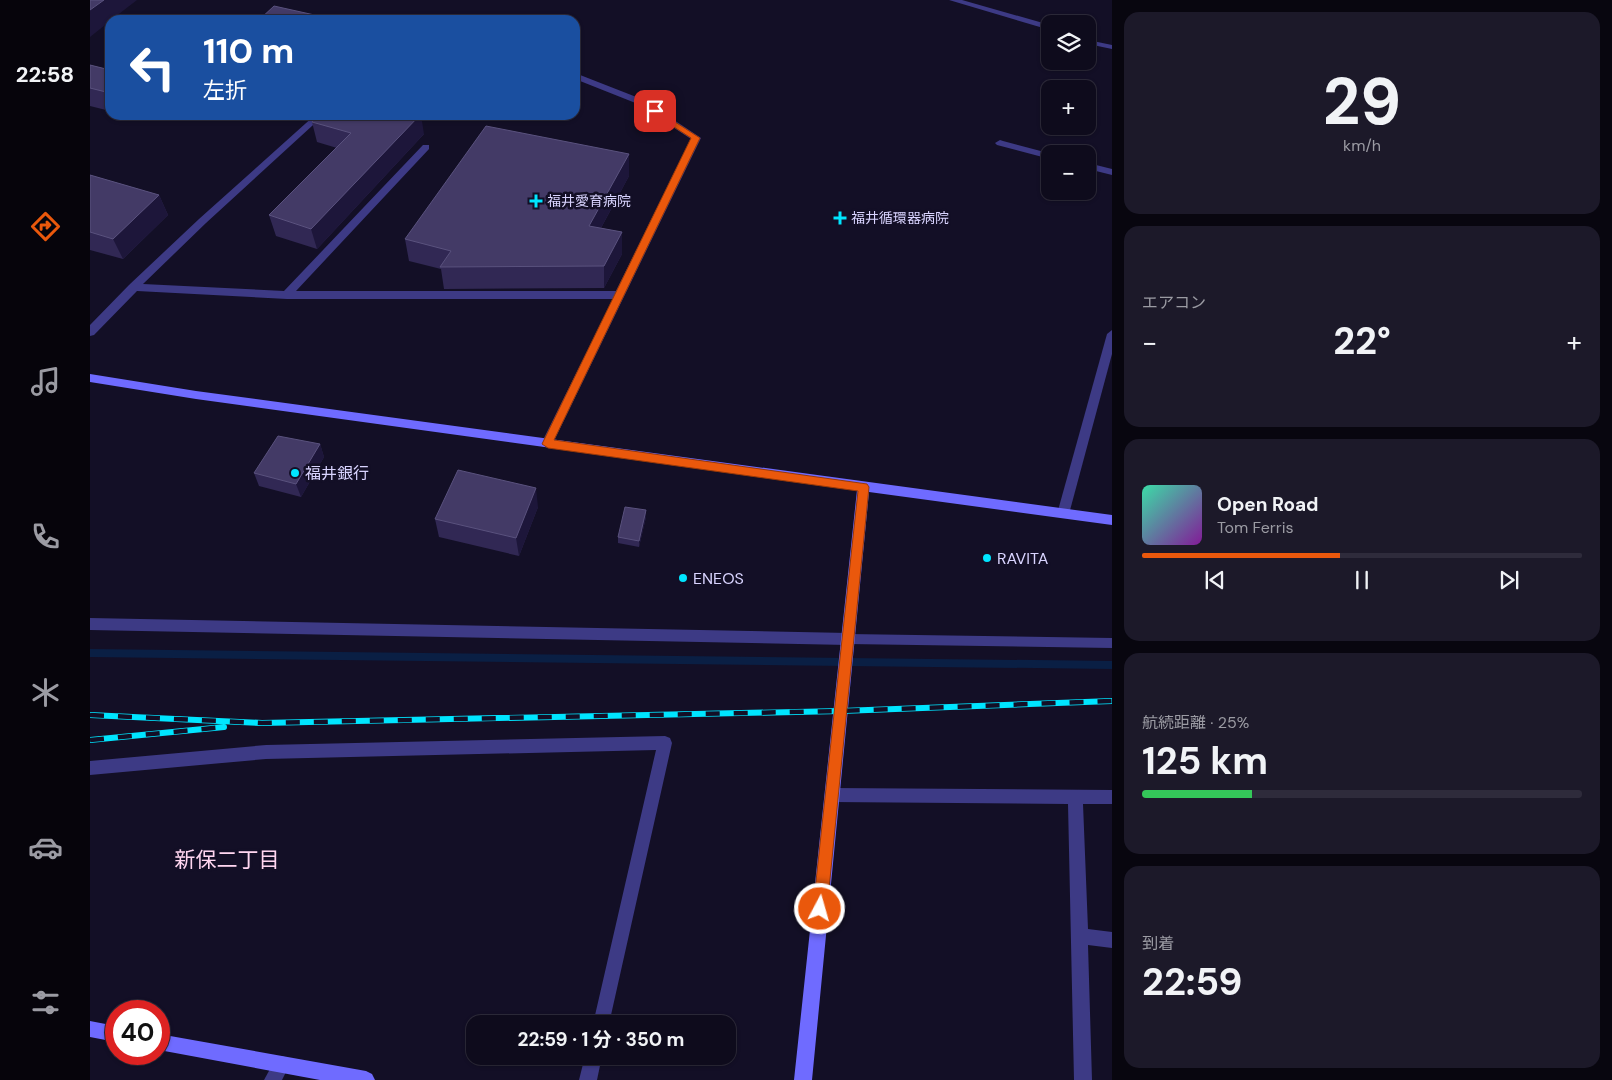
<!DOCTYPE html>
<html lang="ja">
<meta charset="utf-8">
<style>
body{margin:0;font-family:"DM Sans","Noto Sans JP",sans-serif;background:#1c1929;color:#f1f3f6;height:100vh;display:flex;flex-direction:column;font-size:19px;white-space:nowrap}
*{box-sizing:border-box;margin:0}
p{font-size:16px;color:#9b9ba3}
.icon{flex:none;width:28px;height:28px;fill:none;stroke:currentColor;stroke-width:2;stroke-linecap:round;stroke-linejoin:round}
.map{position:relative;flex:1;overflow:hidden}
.details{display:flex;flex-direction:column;gap:12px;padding:12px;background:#08060f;width:500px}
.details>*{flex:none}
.guide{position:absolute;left:15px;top:15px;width:475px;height:105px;border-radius:15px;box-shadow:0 1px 4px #0004,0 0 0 1px #2e2b3b;background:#1a4fa0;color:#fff;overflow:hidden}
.buttons{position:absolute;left:951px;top:15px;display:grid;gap:10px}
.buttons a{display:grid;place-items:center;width:55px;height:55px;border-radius:10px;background:#0e0b1c;box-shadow:0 1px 4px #0004,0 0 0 1px #2e2b3b;font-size:25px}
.speed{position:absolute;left:15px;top:1000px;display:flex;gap:10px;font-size:25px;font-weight:700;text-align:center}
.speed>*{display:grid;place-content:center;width:65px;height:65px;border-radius:50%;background:#0e0b1c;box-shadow:0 1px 4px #0004,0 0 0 1px #2e2b3b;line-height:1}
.speed .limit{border:8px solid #d22;background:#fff;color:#111}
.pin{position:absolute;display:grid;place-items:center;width:42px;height:42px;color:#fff;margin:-21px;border-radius:10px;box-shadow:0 2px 8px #0006}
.me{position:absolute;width:55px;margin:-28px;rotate:6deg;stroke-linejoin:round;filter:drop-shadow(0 0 4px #0008)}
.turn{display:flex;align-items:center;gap:18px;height:105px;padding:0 15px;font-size:22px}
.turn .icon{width:65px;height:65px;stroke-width:2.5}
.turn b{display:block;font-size:35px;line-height:42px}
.big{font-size:38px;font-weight:700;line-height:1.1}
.details .widget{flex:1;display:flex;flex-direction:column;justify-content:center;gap:8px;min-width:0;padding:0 18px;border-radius:15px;background:#1c1929}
.details .dial{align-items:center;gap:0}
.dial b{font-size:65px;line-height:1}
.song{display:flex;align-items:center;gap:15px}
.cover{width:60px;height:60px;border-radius:8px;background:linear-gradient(135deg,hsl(160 70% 55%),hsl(290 70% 35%))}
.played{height:5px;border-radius:2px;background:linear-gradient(90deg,#ea580c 45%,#2e2b3b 45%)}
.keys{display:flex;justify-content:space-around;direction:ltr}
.heat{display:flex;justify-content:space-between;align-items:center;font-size:28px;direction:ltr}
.charge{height:8px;border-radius:4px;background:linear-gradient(90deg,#34c759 25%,#2e2b3b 0)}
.trip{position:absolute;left:376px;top:1015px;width:270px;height:50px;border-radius:15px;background:#0e0b1c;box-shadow:0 1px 4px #0004,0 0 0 1px #2e2b3b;font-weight:700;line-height:50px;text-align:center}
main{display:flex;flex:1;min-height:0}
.tab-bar{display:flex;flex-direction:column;width:90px;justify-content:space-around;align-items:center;background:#06040b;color:#9b9ba3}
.tab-bar .icon{width:35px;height:35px}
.tab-bar .on{color:#ea580c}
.tab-bar b{font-size:22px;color:#f1f3f6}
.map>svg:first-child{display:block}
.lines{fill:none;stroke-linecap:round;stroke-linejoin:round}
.stream{fill:#0a1f44;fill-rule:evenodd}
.lane{fill:#3d3a85;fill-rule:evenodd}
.street{fill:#3d3a85;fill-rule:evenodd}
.secondary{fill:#6f6bff;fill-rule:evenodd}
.rail-casing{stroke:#00e5ff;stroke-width:6}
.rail{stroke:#130f26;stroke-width:4.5;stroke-dasharray:14;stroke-linecap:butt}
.wall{fill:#312854}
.shaded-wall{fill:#1d163a}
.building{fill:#433a66;stroke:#5a527e}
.route{fill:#ea580c;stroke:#983908}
.poi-dot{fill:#00e5ff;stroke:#130f26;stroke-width:2}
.labels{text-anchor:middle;stroke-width:5;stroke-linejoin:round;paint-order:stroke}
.far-poi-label{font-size:14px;fill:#d9d4ff;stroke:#130f26;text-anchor:start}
.poi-label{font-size:16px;fill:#d9d4ff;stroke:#130f26;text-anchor:start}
.near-neighbourhood-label{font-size:21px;fill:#ffd6f0;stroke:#130f26}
</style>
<main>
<nav class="tab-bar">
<b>22:58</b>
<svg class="icon on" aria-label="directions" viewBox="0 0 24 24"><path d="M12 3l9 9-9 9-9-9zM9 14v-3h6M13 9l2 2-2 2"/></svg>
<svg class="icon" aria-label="music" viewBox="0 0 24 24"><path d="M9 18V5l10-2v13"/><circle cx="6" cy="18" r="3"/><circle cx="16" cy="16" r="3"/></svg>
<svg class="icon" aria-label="phone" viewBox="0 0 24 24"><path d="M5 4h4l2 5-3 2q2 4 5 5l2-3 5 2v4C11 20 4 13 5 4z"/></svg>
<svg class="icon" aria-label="climate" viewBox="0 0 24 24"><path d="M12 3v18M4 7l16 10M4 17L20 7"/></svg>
<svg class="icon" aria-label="car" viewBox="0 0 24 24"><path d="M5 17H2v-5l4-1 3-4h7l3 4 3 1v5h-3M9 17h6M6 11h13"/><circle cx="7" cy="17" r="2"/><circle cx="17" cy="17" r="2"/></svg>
<svg class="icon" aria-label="filters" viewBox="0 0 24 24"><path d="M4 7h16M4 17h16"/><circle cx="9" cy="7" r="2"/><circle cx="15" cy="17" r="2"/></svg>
</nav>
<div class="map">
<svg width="1022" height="1080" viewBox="0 0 1022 1080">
<rect width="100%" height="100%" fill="#130f26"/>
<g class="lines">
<polygon class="stream" points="0,649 1022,661 1022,669 0,657"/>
<polygon class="lane" points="758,634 1022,638 1022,648 758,644 754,643 752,639 754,635"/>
<g class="street">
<polygon points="859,0 872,0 960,25 960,30"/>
<polygon points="998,40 1022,45 1022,49 998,44"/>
<polygon points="485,73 554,100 611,138 461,447 453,447 451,444 523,299 197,299 47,291 4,335 0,336 0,325 39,285 109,219 225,115 234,115 116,223 53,284 194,291 333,145 339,145 339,149 206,291 526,291 601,139 548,104 485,79"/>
<polygon points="910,140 913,141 962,154 960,154 960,159 907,145 905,143"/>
<polygon points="998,163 1022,169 1022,175 998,169"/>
<polygon points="1022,330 1022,354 979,514 977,517 969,517 967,514 1017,334"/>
<polygon points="0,618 758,633 763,635 765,639 763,643 758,645 0,630"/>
<polygon points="575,736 580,738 582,743 519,1024 503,1024 566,750 176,759 0,775 0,761 176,745"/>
<polygon points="742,788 1022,790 1022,804 993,804 998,929 1022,932 1022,948 998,945 1002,1080 984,1080 978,804 742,802 737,800 735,795 737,790"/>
<polygon points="192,1056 198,1058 200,1064 192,1080 174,1080 186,1058"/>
<polygon points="495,1056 512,1056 507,1080 489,1080"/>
</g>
<g class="secondary">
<polygon points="0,374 106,391 1022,515 1022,525 779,492 722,1080 704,1080 767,490 106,399 0,382"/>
<polygon points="0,1021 26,1026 26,1042 0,1037"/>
<polygon points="69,1034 276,1071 282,1074 285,1080 230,1080 69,1050"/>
</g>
<defs>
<g id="rail">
<polyline points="0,715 172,723 751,711 1022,701"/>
<polyline points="0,740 134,727"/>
</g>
</defs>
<use href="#rail" class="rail-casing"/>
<use href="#rail" class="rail"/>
</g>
<g class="wall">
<polygon points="0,65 20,70 20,111 0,106"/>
<polygon points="222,122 334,134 227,249 186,236 179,215 247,148 227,142"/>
<polygon points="539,154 539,176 511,228 532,232 532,254 514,288 354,289 351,269 319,261 315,239"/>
<polygon points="0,175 69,195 78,215 33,259 0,250"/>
<polygon points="230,444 234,457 211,497 169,486 164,473"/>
<polygon points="448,507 429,556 349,537 345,519"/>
<polygon points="556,510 556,517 549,547 528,543 528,537"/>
</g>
<g class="shaded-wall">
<polygon points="14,0 47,0 21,20 20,20 20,21 0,37 0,10"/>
<polygon points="330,115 331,115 334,134 227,249 221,229"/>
<polygon points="539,154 539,176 500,248 499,226"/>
<polygon points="69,195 78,215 33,259 23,239"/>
<polygon points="532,232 532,254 514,288 514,266"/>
<polygon points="230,444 234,457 211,497 206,484"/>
<polygon points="446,488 448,507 429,556 426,538"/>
<polygon points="556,510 556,517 549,547 549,541"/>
</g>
<g class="building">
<polygon points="0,0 14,0 0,10"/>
<polygon points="184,6 247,20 169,20"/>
<polygon points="0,65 20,70 20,93 0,88"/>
<polygon points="229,115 330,115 221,229 179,215 261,133 222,122"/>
<polygon points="396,126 539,154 499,226 532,232 514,266 350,267 361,251 315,239"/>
<polygon points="0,175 69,195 23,239 0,232"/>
<polygon points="188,436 230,444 206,484 164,473"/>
<polygon points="368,470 446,488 426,538 345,519"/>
<polygon points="535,507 556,510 549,541 528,537"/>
</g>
<polygon class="route" points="565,109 610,138 464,440 777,484 779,487 737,909 735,914 730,916 725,914 723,909 768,491 458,448 452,444 601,138 562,113 561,111"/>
<g class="poi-dot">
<path d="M443.5 193.5h5v5h5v5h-5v5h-5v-5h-5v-5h5z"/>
<path d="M747.5 210.5h5v5h5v5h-5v5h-5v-5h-5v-5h5z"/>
<circle cx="205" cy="473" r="5"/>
<circle cx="897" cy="558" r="5"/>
<circle cx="593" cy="578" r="5"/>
</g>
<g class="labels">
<g class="far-poi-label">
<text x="457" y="206">福井愛育病院</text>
<text x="761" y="223">福井循環器病院</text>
</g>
<g class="poi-label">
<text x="215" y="479">福井銀行</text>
<text x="907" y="564">RAVITA</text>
<text x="603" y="584">ENEOS</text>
</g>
<g class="near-neighbourhood-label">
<text x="137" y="867">新保二丁目</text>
</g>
</g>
</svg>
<div class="buttons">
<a><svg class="icon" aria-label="layers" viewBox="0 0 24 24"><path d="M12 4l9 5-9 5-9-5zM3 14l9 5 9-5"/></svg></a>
<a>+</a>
<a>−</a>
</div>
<div class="speed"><div class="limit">40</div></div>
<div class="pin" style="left:565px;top:111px;background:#d93025"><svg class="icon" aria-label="arrive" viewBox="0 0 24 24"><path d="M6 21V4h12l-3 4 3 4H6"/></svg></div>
<svg class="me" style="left:730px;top:909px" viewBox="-20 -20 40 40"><circle r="17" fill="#ea580c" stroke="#fff" stroke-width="3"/><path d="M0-11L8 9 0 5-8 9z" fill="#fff"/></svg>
<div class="trip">22:59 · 1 分 · 350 m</div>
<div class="guide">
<div class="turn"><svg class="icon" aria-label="left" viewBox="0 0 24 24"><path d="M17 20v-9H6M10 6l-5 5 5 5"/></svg><div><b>110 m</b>左折</div></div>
</div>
</div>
<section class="details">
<div class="widget dial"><b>29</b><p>km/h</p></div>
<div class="widget"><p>エアコン</p>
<div class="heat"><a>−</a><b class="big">22°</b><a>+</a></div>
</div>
<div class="widget">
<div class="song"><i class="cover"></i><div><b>Open Road</b><p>Tom Ferris</p></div></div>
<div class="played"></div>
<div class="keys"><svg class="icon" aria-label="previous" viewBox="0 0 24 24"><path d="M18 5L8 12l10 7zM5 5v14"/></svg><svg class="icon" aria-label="pause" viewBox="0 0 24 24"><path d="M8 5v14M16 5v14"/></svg><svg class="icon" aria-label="next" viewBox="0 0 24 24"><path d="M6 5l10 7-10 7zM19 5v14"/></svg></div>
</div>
<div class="widget"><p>航続距離 · 25%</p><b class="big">125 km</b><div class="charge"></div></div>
<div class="widget"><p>到着</p><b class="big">22:59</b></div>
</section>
</main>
